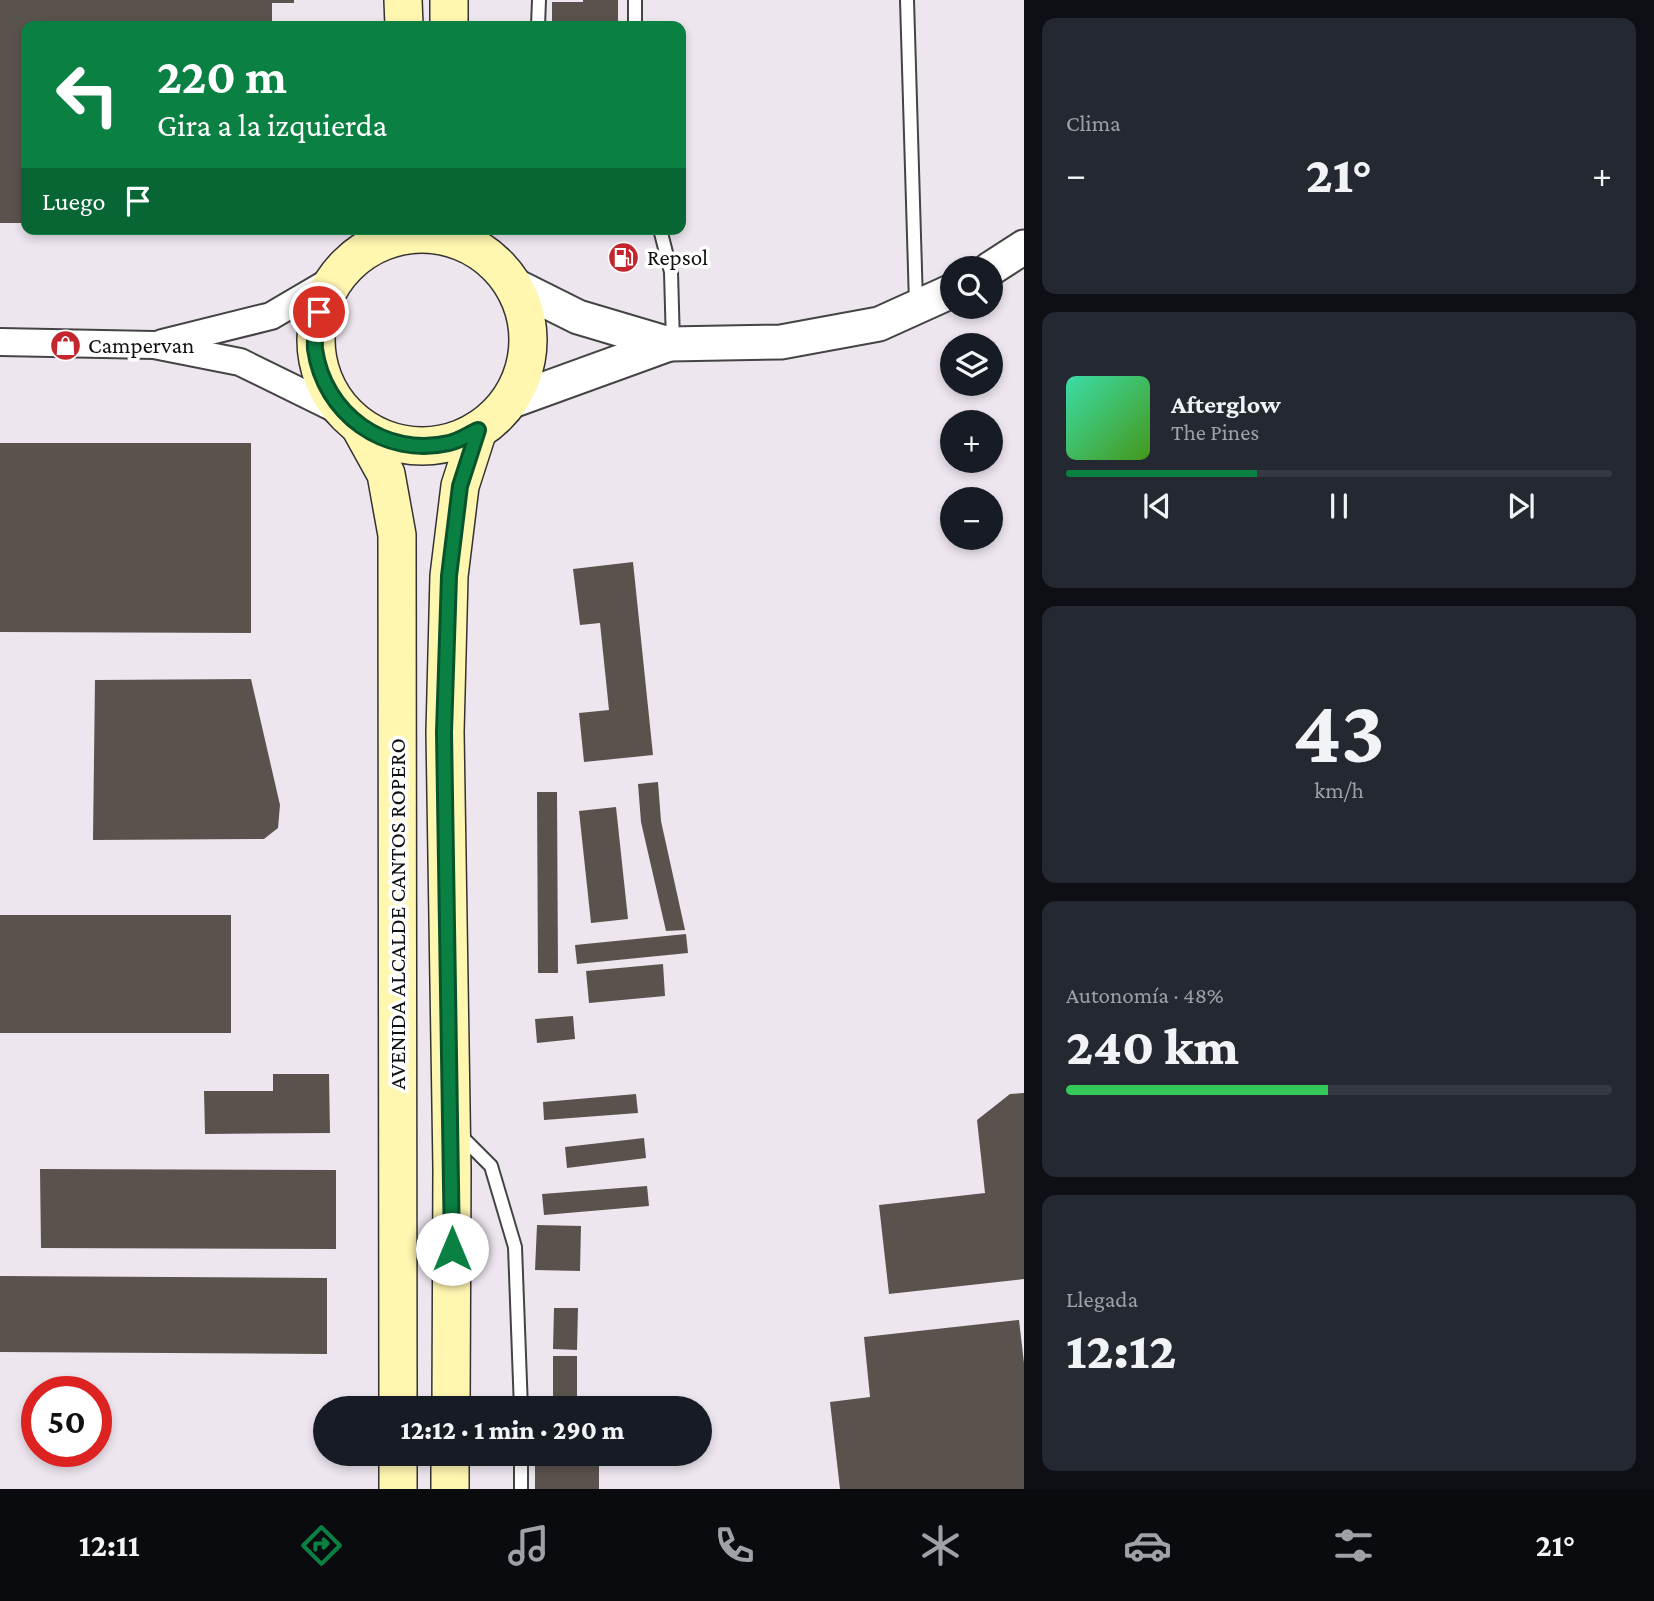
<!DOCTYPE html>
<html lang="es">
<meta charset="utf-8">
<style>
body{margin:0;font-family:"Crimson Pro",serif;background:#242831;color:#f1f3f6;height:100vh;display:flex;flex-direction:column;font-size:26px;white-space:nowrap}
*{box-sizing:border-box;margin:0}
p{font-size:23px;color:#9ea1a6}
.icon{flex:none;width:38px;height:38px;fill:none;stroke:currentColor;stroke-width:2;stroke-linecap:round;stroke-linejoin:round}
.map{position:relative;flex:1;overflow:hidden}
.side{display:flex;flex-direction:column;gap:18px;padding:18px;background:#0d0f14;width:630px}
.side>*{flex:none}
.banner{position:absolute;left:21px;top:21px;width:665px;height:214px;border-radius:14px;box-shadow:0 4px 10px #0003;background:#0b8043;color:#fff;overflow:hidden}
.controls{position:absolute;left:940px;top:256px;display:grid;gap:14px}
.controls a{display:grid;place-items:center;width:63px;height:63px;border-radius:50%;background:#171b24;box-shadow:0 4px 10px #0003;font-size:35px}
.speed{position:absolute;left:21px;top:1376px;display:flex;gap:14px;font-size:35px;font-weight:700;text-align:center}
.speed>*{display:grid;place-content:center;width:91px;height:91px;border-radius:50%;background:#171b24;box-shadow:0 4px 10px #0003;line-height:1}
.speed .limit{border:10px solid #d22;background:#fff;color:#111}
.pin{position:absolute;display:grid;place-items:center;width:60px;height:60px;color:#fff;margin:-30px;border:4px solid #fff;border-radius:50%;box-shadow:0 2px 7px #0007}
.me{position:absolute;width:77px;margin:-38px;rotate:0deg;stroke-linejoin:round;filter:drop-shadow(0 0 5px #0008)}
.turn{display:flex;align-items:center;gap:24px;height:147px;padding:0 21px;font-size:32px}
.turn .icon{width:91px;height:91px;stroke-width:2.5}
.turn b{display:block;font-size:49px;line-height:60px}
.then{display:flex;align-items:center;height:66px;padding:0 21px;background:#0003;gap:14px;font-size:26px}
.big{font-size:52px;font-weight:800;line-height:1.1}
.side .tile{flex:1;display:flex;flex-direction:column;justify-content:center;gap:10px;min-width:0;padding:0 24px;border-radius:14px;background:#242831}
.side .dial{align-items:center;gap:0}
.dial b{font-size:91px;line-height:1}
.song{display:flex;align-items:center;gap:21px}
.cover{width:84px;height:84px;border-radius:10px;background:linear-gradient(135deg,hsl(160 70% 55%),hsl(100 70% 35%))}
.played{height:7px;border-radius:4px;background:linear-gradient(90deg,#0b8043 35%,#363941 35%)}
.keys{display:flex;justify-content:space-around;direction:ltr}
.heat{display:flex;justify-content:space-between;align-items:center;font-size:38px;direction:ltr}
.charge{height:10px;border-radius:5px;background:linear-gradient(90deg,#34c759 48%,#363941 0)}
.trip{position:absolute;left:313px;top:1396px;width:399px;height:70px;border-radius:35px;background:#171b24;box-shadow:0 4px 10px #0003;font-weight:800;line-height:70px;text-align:center}
.dock{display:flex;height:112px;justify-content:space-around;align-items:center;background:#090b0e;color:#9ea1a6}
.dock .icon{width:49px;height:49px}
.dock .active{color:#0b8043}
.dock b{font-size:32px;color:#f1f3f6}
main{display:flex;flex:1;min-height:0}
.map>svg:first-child{display:block}
.industrial{fill:#eee6ef;fill-rule:evenodd}
.building{fill:#5a524d}
.lines{fill:none;stroke-linecap:round;stroke-linejoin:round}
.service-casing{stroke:#444;stroke-width:16}
.minor-casing{stroke:#444;stroke-width:30}
.tertiary-casing{stroke:#444;stroke-width:37}
.secondary-casing{stroke:#333;stroke-width:40}
.service{stroke:#fff;stroke-width:12}
.minor{stroke:#fff;stroke-width:26}
.tertiary{stroke:#fff;stroke-width:33}
.secondary{stroke:#fff6b0;stroke-width:37}
.route-casing{stroke:#07532c;stroke-width:18}
.route{stroke:#0b8043;stroke-width:12}
.labels{text-anchor:middle;stroke-width:7;stroke-linejoin:round;paint-order:stroke}
.poi-label{font-size:23px;fill:#111;stroke:#fff;text-anchor:start}
.street-label{font-size:23px;fill:#111;stroke:#fff}
</style>
<main>
<div class="map">
<svg width="1024" height="1489" viewBox="0 0 1024 1489">
<rect width="100%" height="100%" fill="#fffdf5"/>
<path class="industrial" d="M 0,0 L 1024,0 L 1024,1489 L 0,1489 ZM 26,26 L 681,26 L 681,229 L 26,229 ZM 952,268 L 990,268 L 990,306 L 952,306 ZM 952,345 L 990,345 L 990,383 L 952,383 ZM 952,422 L 990,422 L 990,460 L 952,460 ZM 952,499 L 990,499 L 990,537 L 952,537 ZM 37,1391 L 96,1391 L 96,1451 L 37,1451 ZM 326,1409 L 700,1409 L 700,1454 L 326,1454 Z"/>
<g class="building">
<polygon points="0,0 294,0 294,3 272,3 272,26 26,26 26,223 0,223"/>
<polygon points="583,0 618,0 618,26 552,26 552,2 583,2"/>
<polygon points="0,443 251,443 251,633 0,632"/>
<polygon points="633,562 653,755 584,762 579,713 609,710 600,623 580,625 573,569"/>
<polygon points="251,679 280,805 278,828 264,839 93,840 95,680"/>
<polygon points="658,782 661,821 685,930 666,931 641,822 638,784"/>
<polygon points="537,792 557,792 558,973 538,973"/>
<polygon points="616,807 628,919 591,923 579,811"/>
<rect x="0" y="915" width="231" height="118"/>
<polygon points="686,934 688,953 577,964 575,945"/>
<polygon points="663,964 665,996 589,1003 586,971"/>
<polygon points="573,1016 575,1039 537,1043 535,1019"/>
<polygon points="273,1074 329,1074 330,1133 205,1134 204,1091 273,1091"/>
<polygon points="1024,1093 1024,1279 889,1294 879,1205 985,1193 977,1120 1010,1094"/>
<polygon points="636,1094 638,1113 544,1120 543,1102"/>
<polygon points="644,1138 646,1158 567,1168 565,1147"/>
<polygon points="40,1169 336,1170 336,1249 41,1248"/>
<polygon points="647,1186 649,1206 544,1215 542,1194"/>
<polygon points="537,1225 581,1226 580,1271 535,1270"/>
<polygon points="0,1276 327,1278 327,1354 0,1352"/>
<polygon points="554,1308 578,1308 577,1350 553,1349"/>
<polygon points="1019,1320 1024,1363 1024,1489 840,1489 830,1402 870,1397 864,1337"/>
<rect x="553" y="1356" width="24" height="44"/>
<rect x="535" y="1454" width="64" height="35"/>
</g>
<g class="lines">
<defs>
<g id="service">
<polyline points="907,0 916,303"/>
<polyline points="538,26 539,0"/>
<polyline points="635,26 635,0"/>
<polyline points="660,229 671,272 673,343"/>
<polyline points="460,1135 491,1166 515,1247 521,1409"/>
<polyline points="521,1489 521,1454"/>
</g>
<g id="minor">
<polyline points="0,342 154,345 240,362 344,413"/>
<polyline points="162,343 271,316 334,279"/>
</g>
<g id="tertiary">
<polyline points="990,269 1024,247"/>
<polyline points="512,284 578,317 669,344 781,342 879,324 952,291"/>
<polyline points="509,402 669,344"/>
</g>
<g id="secondary">
<polyline points="403,0 404,26"/>
<polyline points="449,26 449,0"/>
<circle cx="422" cy="340" r="106"/>
<polyline points="360,427 386,474 397,535 398,1409"/>
<polyline points="451,1409 452,1169 445,732 449,576 460,486 478,430"/>
<polyline points="398,1454 398,1489"/>
<polyline points="450,1489 450,1454"/>
</g>
</defs>
<use href="#service" class="service-casing"/>
<use href="#minor" class="minor-casing"/>
<use href="#tertiary" class="tertiary-casing"/>
<use href="#secondary" class="secondary-casing"/>
<use href="#service" class="service"/>
<use href="#minor" class="minor"/>
<use href="#tertiary" class="tertiary"/>
<use href="#secondary" class="secondary"/>
</g>
<g class="lines">
<defs>
<path id="route" d="M 319,312 C 317,324 314,338 315,349 C 324,414 385,458 449,443 C 459,441 469,434 478,430 L 460,486 L 449,576 L 444,732 L 452,1249"/>
</defs>
<use href="#route" class="route-casing"/>
<use href="#route" class="route"/>
</g>
<defs>
<symbol id="fuel-disc" viewBox="-11 -11 22 22"><circle r="9.5" fill="#c4262e" stroke="#fff"/><path d="M-5.5-6h7V0h2V4h1.3V-2.5L3-4.5l.8-.8L6-3V5H2.5V1h-1V6h-7ZM-4.2-4.7v3.2H.2V-4.7Z" fill="#fff"/></symbol>
<symbol id="shop-disc" viewBox="-11 -11 22 22"><circle r="9.5" fill="#c4262e" stroke="#fff"/><path d="M-5-2.5h2.3a2.7 3.5 0 0 1 5.4 0H5L5.5 6h-11ZM-1.5-2.5h3a1.5 2.3 0 0 0-3 0Z" fill="#fff"/></symbol>
</defs>
<g fill-rule="evenodd">
<use href="#fuel-disc" x="606" y="240" width="35" height="35"/>
<use href="#shop-disc" x="48" y="328" width="35" height="35"/>
</g>
<g class="labels">
<g class="poi-label">
<text x="647" y="265">Repsol</text>
<text x="88" y="353">Campervan</text>
</g>
<g class="street-label">
<text transform="translate(397 914) rotate(-90)" y="8">AVENIDA ALCALDE CANTOS ROPERO</text>
</g>
</g>
</svg>
<div class="controls">
<a><svg class="icon" aria-label="search" viewBox="0 0 24 24"><circle cx="10" cy="10" r="6"/><path d="M15 15l6 6"/></svg></a>
<a><svg class="icon" aria-label="layers" viewBox="0 0 24 24"><path d="M12 4l9 5-9 5-9-5zM3 14l9 5 9-5"/></svg></a>
<a>+</a>
<a>−</a>
</div>
<div class="speed"><div class="limit">50</div></div>
<div class="pin" style="left:319px;top:312px;background:#d93025"><svg class="icon" aria-label="arrive" viewBox="0 0 24 24"><path d="M6 21V4h12l-3 4 3 4H6"/></svg></div>
<svg class="me" style="left:452px;top:1249px" viewBox="-20 -20 40 40"><circle r="19" fill="#fff"/><path d="M0-13L10 11 0 6-10 11z" fill="#0b8043"/></svg>
<div class="trip">12:12 · 1 min · 290 m</div>
<div class="banner">
<div class="turn"><svg class="icon" aria-label="left" viewBox="0 0 24 24"><path d="M17 20v-9H6M10 6l-5 5 5 5"/></svg><div><b>220 m</b>Gira a la izquierda</div></div>
<div class="then">Luego<svg class="icon" aria-label="arrive" viewBox="0 0 24 24"><path d="M6 21V4h12l-3 4 3 4H6"/></svg></div>
</div>
</div>
<section class="side">
<div class="tile"><p>Clima</p>
<div class="heat"><a>−</a><b class="big">21°</b><a>+</a></div>
</div>
<div class="tile">
<div class="song"><i class="cover"></i><div><b>Afterglow</b><p>The Pines</p></div></div>
<div class="played"></div>
<div class="keys"><svg class="icon" aria-label="previous" viewBox="0 0 24 24"><path d="M18 5L8 12l10 7zM5 5v14"/></svg><svg class="icon" aria-label="pause" viewBox="0 0 24 24"><path d="M8 5v14M16 5v14"/></svg><svg class="icon" aria-label="next" viewBox="0 0 24 24"><path d="M6 5l10 7-10 7zM19 5v14"/></svg></div>
</div>
<div class="tile dial"><b>43</b><p>km/h</p></div>
<div class="tile"><p>Autonomía · 48%</p><b class="big">240 km</b><div class="charge"></div></div>
<div class="tile"><p>Llegada</p><b class="big">12:12</b></div>
</section>
</main>
<nav class="dock">
<b>12:11</b>
<svg class="icon active" aria-label="directions" viewBox="0 0 24 24"><path d="M12 3l9 9-9 9-9-9zM9 14v-3h6M13 9l2 2-2 2"/></svg>
<svg class="icon" aria-label="music" viewBox="0 0 24 24"><path d="M9 18V5l10-2v13"/><circle cx="6" cy="18" r="3"/><circle cx="16" cy="16" r="3"/></svg>
<svg class="icon" aria-label="phone" viewBox="0 0 24 24"><path d="M5 4h4l2 5-3 2q2 4 5 5l2-3 5 2v4C11 20 4 13 5 4z"/></svg>
<svg class="icon" aria-label="climate" viewBox="0 0 24 24"><path d="M12 3v18M4 7l16 10M4 17L20 7"/></svg>
<svg class="icon" aria-label="car" viewBox="0 0 24 24"><path d="M5 17H2v-5l4-1 3-4h7l3 4 3 1v5h-3M9 17h6M6 11h13"/><circle cx="7" cy="17" r="2"/><circle cx="17" cy="17" r="2"/></svg>
<svg class="icon" aria-label="filters" viewBox="0 0 24 24"><path d="M4 7h16M4 17h16"/><circle cx="9" cy="7" r="2"/><circle cx="15" cy="17" r="2"/></svg>
<b>21°</b>
</nav>
